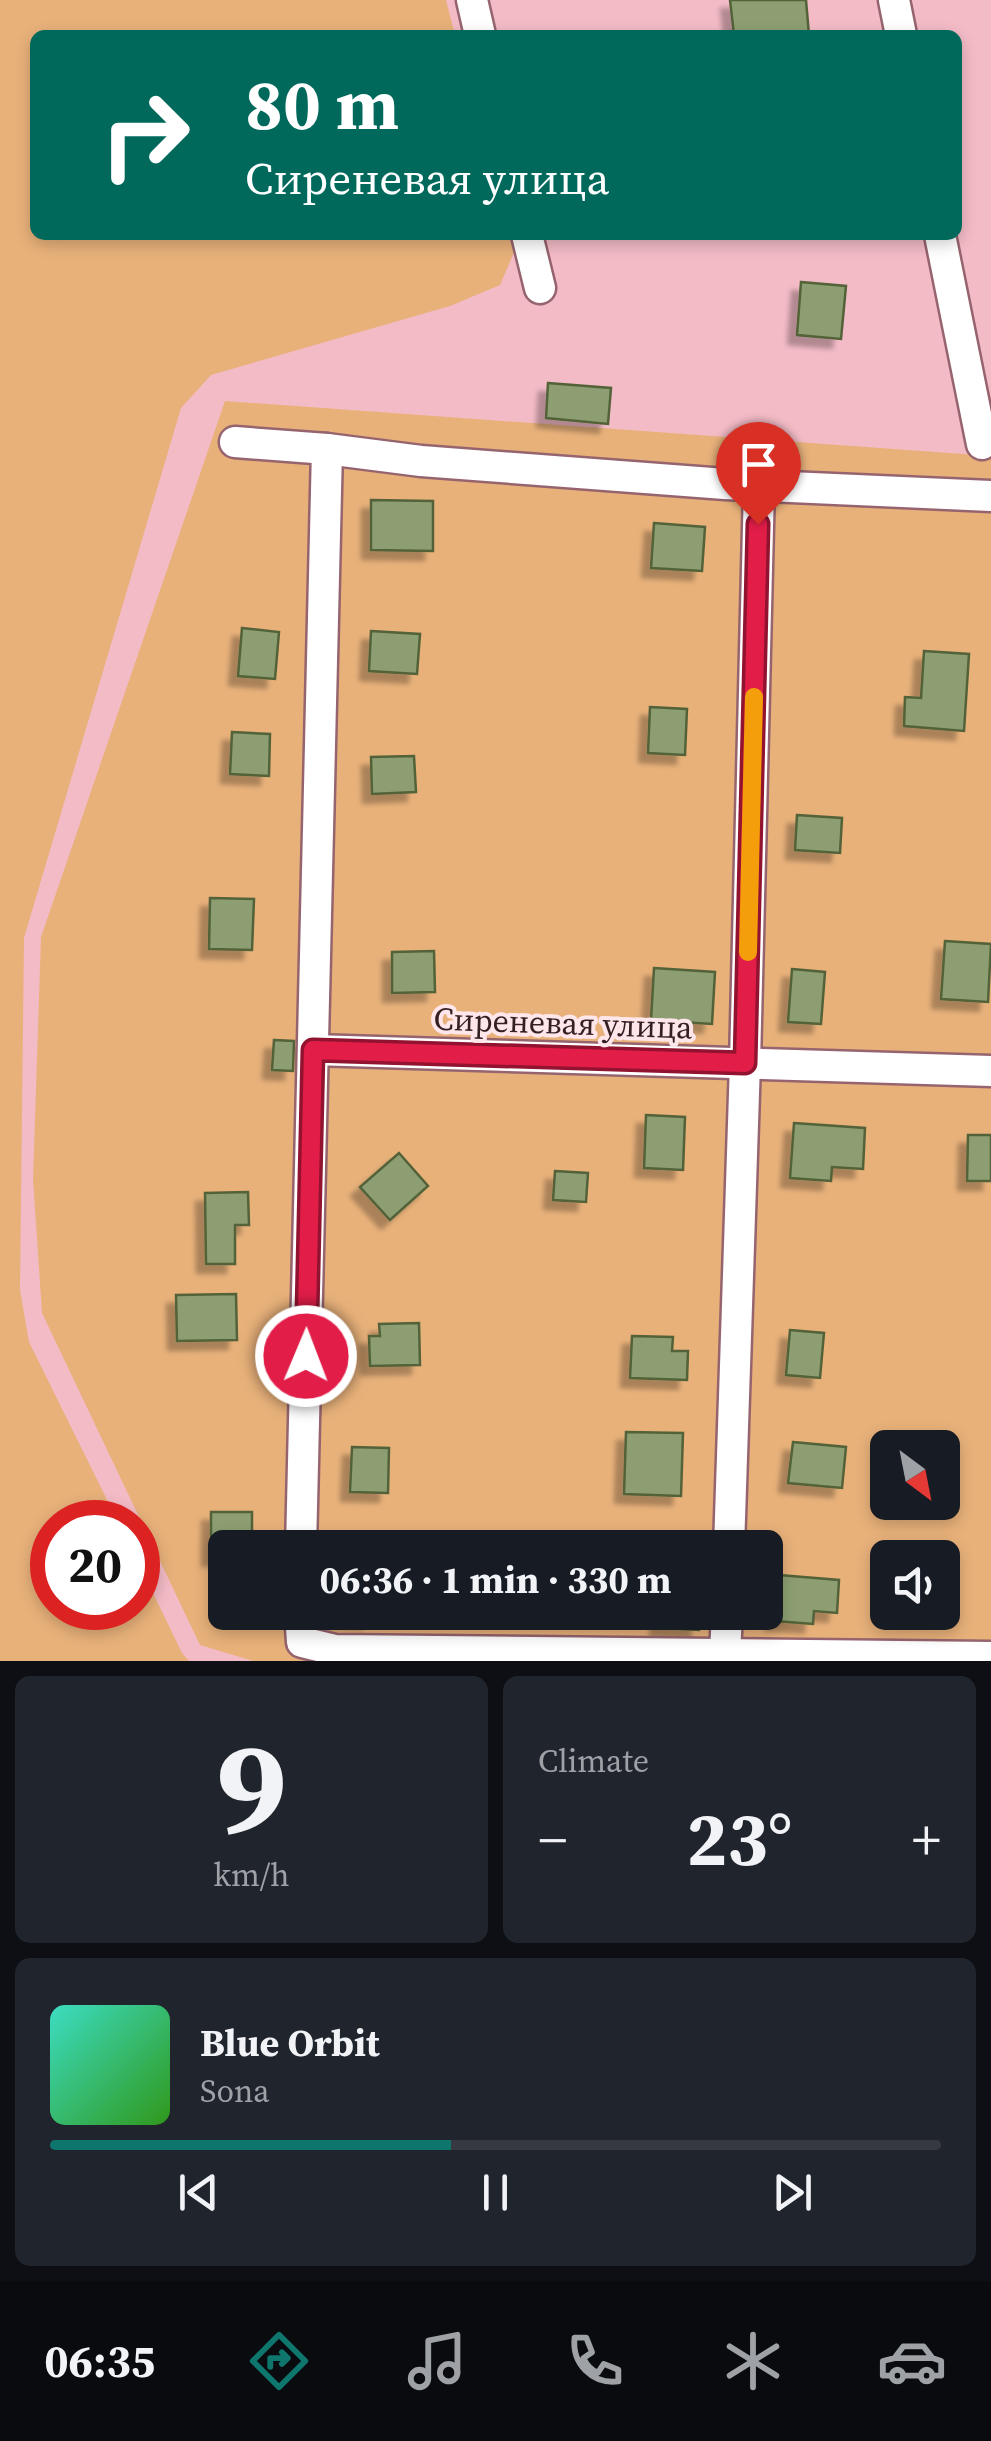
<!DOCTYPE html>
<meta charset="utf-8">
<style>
body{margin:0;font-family:"Source Serif 4",serif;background:#20242c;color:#f1f3f6;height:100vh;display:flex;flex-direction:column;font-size:38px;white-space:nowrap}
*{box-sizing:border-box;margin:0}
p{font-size:32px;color:#9ea1a6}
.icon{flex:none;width:55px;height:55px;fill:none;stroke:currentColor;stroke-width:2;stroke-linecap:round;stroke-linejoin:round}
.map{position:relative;height:1661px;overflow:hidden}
.side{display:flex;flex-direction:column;gap:15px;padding:15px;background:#0d0f14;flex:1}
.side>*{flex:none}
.guide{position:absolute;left:30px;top:30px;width:932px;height:210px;border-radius:15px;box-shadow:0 5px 15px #0003;background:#00695c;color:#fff;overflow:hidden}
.needle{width:65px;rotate:148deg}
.buttons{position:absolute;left:870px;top:1430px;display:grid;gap:20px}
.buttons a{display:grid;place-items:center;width:90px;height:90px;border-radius:15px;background:#171b24;box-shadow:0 5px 15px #0003;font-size:50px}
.speed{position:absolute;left:30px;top:1500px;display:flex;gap:20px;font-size:50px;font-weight:700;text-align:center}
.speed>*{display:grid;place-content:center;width:130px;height:130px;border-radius:50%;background:#171b24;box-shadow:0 5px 15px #0003;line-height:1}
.speed .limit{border:15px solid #d22;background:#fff;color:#111}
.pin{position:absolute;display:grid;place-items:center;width:85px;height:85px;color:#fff;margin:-102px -42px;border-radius:50% 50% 50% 0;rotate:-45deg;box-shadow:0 0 10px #0007}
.pin .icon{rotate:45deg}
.me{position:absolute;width:110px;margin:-55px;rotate:1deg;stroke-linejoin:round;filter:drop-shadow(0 0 8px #0008)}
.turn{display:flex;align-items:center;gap:35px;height:210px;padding:0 50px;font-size:45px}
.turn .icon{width:130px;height:130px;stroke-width:2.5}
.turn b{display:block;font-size:70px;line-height:85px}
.big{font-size:75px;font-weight:700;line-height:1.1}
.side .tile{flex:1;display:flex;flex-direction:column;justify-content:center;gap:15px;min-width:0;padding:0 35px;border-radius:15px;background:#20242c}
.side .dial{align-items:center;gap:0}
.dial b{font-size:130px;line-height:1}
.song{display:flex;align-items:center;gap:30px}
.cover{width:120px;height:120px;border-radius:15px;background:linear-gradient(135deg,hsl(170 70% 55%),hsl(110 70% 35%))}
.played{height:10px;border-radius:5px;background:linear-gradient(90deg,#0f766e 45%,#363941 45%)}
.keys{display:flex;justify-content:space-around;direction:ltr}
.heat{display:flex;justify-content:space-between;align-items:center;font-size:55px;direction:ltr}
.side .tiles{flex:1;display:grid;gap:15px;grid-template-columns:1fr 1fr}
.tile:last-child{grid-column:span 2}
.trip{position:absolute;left:208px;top:1530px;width:575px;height:100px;border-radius:15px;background:#171b24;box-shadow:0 5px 15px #0003;font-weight:700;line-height:100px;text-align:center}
.dock{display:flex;height:160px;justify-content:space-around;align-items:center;background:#090b0e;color:#9ea1a6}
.dock .icon{width:70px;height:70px}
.dock .current{color:#0f766e}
.dock b{font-size:45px;color:#f1f3f6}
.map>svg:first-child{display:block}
.green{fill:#e8b17a;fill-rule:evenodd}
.building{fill:#8d9f72;stroke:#526238;stroke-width:2.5;filter:url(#shadow)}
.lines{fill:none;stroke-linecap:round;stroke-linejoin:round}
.minor-casing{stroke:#96646e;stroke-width:35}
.minor{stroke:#fff;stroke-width:30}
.route-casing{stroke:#92132f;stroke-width:25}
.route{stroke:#e11d48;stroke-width:18}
.slow{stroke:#f59e0b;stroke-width:18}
.labels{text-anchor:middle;stroke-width:8;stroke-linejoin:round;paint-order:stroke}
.street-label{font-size:32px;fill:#341f23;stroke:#fee6ea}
</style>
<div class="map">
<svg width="991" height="1661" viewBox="0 0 991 1661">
<defs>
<filter id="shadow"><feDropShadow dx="-9" dy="9" stdDeviation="2.5" flood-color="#0004"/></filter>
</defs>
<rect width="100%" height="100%" fill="#f3bbc6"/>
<g class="green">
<polygon points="0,0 446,0 455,35 35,35 35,235 510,235 515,250 500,285 450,306 211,375 181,408 24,938 20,1290 29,1342 118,1522 52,1522 52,1608 138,1608 138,1562 182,1653 189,1661 0,1661"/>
<path d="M 225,401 L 991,456 L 991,1661 L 253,1661 L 200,1645 L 42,1313 L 33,1179 L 41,937 ZM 888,1448 L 942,1448 L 942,1502 L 888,1502 ZM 225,1548 L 765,1548 L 765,1612 L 225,1612 ZM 888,1558 L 942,1558 L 942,1612 L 888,1612 Z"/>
</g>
<g class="building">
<polygon points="730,0 806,0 809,35 734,35"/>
<polygon points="801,282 846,286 841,339 797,335"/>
<polygon points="548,383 611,388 608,424 546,418"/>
<polygon points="371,500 433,501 433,551 371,550"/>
<polygon points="654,523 705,527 702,571 651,568"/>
<polygon points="242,628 279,632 275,679 238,676"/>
<polygon points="371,631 420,634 417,674 369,671"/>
<polygon points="924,651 969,654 964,731 904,726 905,697 921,698"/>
<polygon points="650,707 687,709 685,755 648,753"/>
<polygon points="232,732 270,734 269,776 230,774"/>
<polygon points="414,756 416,792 372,794 371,757"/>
<polygon points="797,815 842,818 840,853 795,850"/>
<polygon points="210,898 254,899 252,950 209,949"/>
<polygon points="945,941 991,944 988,1002 941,999"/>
<polygon points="434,951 435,992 392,993 392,952"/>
<polygon points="654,968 715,972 712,1024 651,1020"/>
<polygon points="792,969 825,972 821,1024 788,1022"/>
<polygon points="274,1040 294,1041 293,1071 272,1070"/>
<polygon points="646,1115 685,1117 683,1170 644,1168"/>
<polygon points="794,1123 865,1128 863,1169 832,1167 831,1181 790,1178"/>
<polygon points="968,1135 991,1135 991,1181 967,1181"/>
<polygon points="399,1153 428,1186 390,1220 360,1187"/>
<polygon points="555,1171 588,1173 586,1202 553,1200"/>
<polygon points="248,1192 249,1225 235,1225 235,1264 206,1264 205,1193"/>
<polygon points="236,1294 237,1340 177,1341 176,1295"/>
<polygon points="419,1323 420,1365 370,1366 369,1336 380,1336 379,1324"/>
<polygon points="790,1330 824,1333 820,1378 786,1375"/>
<polygon points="632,1336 673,1337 672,1351 688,1351 687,1380 630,1378"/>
<polygon points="626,1432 683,1433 681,1496 624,1494"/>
<polygon points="793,1442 846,1447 842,1488 788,1483"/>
<polygon points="352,1447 389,1448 388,1493 350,1492"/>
<polygon points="211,1512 252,1512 252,1548 225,1548 225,1557 211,1557"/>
<polygon points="779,1575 839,1580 837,1613 814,1611 813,1624 775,1621"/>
<polygon points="333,1612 372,1612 371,1620 333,1618"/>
<polygon points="660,1612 700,1612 699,1630 659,1628"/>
</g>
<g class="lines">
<defs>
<g id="minor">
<polyline points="472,0 480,35"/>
<polyline points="894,0 901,35"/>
<polyline points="527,235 540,288"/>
<polyline points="940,235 982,444"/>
<polyline points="235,442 327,449 421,461 725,484 991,496"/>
<polyline points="313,1050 991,1071"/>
<polyline points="301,1548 327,449"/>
<polyline points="729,1548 745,1063 759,486"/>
<polyline points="300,1612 302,1642 335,1650 991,1657"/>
<polyline points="725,1655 727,1612"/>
</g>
</defs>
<use href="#minor" class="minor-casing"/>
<use href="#minor" class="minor"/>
</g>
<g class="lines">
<defs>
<polyline id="route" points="306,1356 313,1050 745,1063 758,524"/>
</defs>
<use href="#route" class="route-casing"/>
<use href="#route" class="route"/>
<polyline class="slow" points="748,952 754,697"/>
</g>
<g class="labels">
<g class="street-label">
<text transform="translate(563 1023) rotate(2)" y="11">Сиреневая улица</text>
</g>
</g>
</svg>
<div class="buttons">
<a><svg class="needle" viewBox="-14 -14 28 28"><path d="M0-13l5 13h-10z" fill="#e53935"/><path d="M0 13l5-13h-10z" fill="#9ea1a6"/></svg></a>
<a><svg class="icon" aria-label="sound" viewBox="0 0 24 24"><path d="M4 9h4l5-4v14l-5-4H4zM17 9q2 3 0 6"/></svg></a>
</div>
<div class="speed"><div class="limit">20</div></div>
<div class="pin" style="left:758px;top:524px;background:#d93025"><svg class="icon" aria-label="arrive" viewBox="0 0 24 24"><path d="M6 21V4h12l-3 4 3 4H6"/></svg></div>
<svg class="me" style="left:306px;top:1356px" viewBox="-20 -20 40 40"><circle r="17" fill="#e11d48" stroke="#fff" stroke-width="3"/><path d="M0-11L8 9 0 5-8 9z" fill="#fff"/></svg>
<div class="trip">06:36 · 1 min · 330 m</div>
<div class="guide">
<div class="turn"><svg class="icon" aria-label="right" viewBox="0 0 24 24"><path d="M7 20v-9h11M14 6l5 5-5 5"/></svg><div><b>80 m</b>Сиреневая улица</div></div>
</div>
</div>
<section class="side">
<div class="tiles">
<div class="tile dial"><b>9</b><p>km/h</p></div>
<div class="tile"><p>Climate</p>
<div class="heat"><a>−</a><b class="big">23°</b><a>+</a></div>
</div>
<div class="tile">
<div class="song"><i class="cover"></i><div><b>Blue Orbit</b><p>Sona</p></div></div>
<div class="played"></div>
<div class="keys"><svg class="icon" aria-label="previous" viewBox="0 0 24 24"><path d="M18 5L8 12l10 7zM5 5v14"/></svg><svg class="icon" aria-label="pause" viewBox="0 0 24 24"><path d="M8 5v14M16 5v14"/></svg><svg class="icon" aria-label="next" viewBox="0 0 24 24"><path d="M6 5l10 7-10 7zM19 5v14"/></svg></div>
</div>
</div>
</section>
<nav class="dock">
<b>06:35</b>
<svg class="icon current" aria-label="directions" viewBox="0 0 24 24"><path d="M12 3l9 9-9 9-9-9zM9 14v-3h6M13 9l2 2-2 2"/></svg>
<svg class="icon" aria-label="music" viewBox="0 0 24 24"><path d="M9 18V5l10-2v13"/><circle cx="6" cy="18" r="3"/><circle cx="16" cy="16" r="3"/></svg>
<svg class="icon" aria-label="phone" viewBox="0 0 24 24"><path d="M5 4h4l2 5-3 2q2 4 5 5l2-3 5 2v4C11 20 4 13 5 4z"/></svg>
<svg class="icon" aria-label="climate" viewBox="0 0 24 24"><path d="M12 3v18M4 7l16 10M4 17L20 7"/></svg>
<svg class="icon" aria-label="car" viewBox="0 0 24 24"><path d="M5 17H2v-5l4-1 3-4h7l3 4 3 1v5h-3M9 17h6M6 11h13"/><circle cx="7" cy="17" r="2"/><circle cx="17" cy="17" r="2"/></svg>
</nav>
